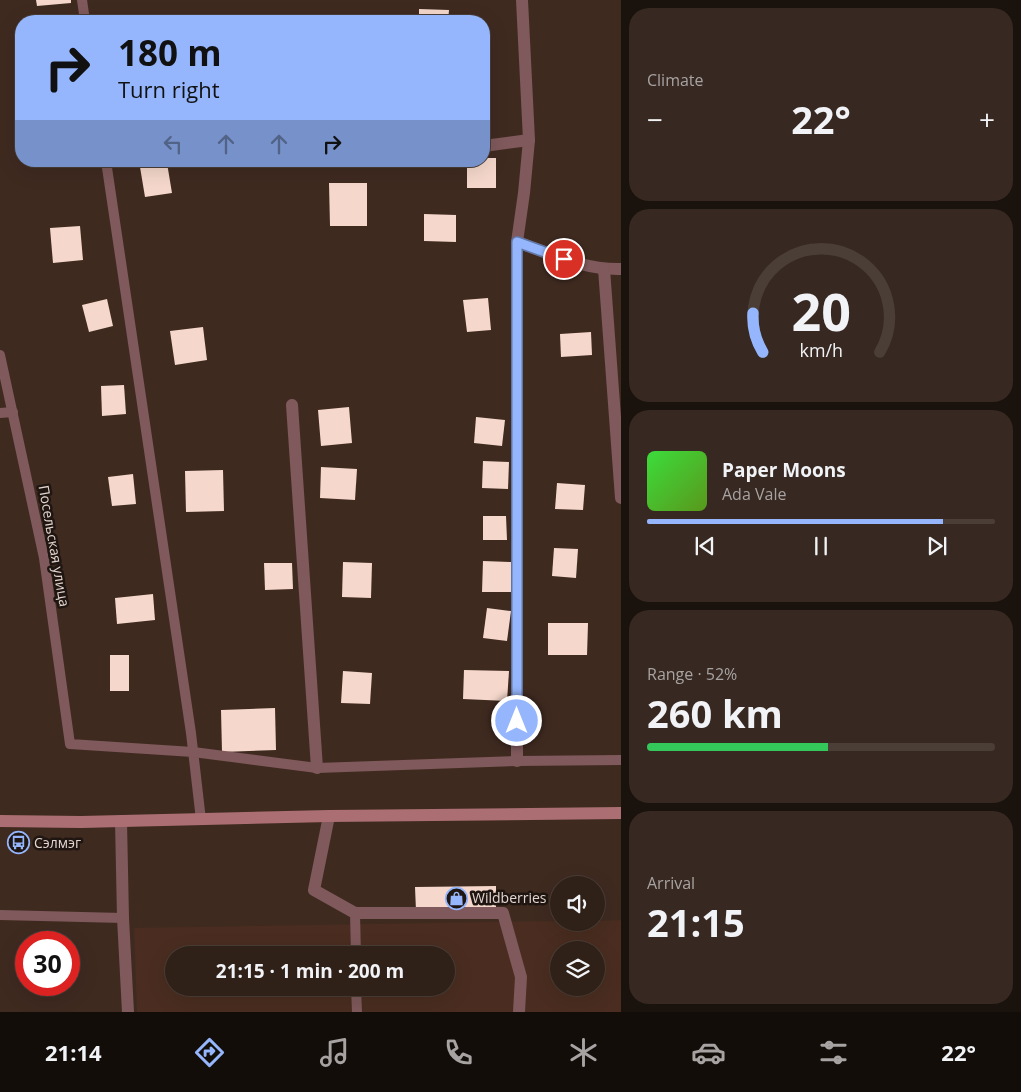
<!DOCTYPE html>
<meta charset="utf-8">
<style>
body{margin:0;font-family:"Open Sans",sans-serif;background:#372821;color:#f1f3f6;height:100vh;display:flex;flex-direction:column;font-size:19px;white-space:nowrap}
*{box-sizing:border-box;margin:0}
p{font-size:16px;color:#a7a3a2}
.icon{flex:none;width:28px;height:28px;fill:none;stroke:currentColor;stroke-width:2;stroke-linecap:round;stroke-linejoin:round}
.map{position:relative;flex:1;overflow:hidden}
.side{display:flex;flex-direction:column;gap:8px;padding:8px;background:#1a120d;width:400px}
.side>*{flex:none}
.guide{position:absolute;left:15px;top:15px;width:475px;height:152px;border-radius:20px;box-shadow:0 5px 20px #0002,0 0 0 1px #4a3e37;background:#95b6fd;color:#111;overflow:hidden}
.tools{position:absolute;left:550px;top:876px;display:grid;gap:10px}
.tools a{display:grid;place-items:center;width:55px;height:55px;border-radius:50%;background:#2f2018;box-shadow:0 5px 20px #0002,0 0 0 1px #4a3e37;font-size:25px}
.speed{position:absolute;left:15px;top:931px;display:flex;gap:10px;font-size:25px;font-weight:700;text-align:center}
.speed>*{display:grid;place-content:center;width:65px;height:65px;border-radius:50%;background:#2f2018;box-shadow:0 5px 20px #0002,0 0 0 1px #4a3e37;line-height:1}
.speed .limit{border:8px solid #d22;background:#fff;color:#111}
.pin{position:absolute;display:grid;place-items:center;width:42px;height:42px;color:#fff;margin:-21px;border:2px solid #fff;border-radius:50%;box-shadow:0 1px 5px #0007}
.me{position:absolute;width:55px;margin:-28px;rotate:0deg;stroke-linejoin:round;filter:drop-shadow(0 0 4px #0008)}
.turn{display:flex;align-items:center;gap:18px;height:105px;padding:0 20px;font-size:22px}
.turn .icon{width:65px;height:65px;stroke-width:2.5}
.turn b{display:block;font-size:35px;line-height:42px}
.lanes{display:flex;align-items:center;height:48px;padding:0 20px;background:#0003;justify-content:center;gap:25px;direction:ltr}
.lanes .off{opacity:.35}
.big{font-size:38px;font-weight:700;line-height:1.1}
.side .card{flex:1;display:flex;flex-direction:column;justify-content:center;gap:8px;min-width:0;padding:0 18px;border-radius:20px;background:#372821}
.side .dial{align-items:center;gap:0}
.dial svg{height:130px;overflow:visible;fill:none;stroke:#4a3e37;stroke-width:7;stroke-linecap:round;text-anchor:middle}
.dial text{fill:#f1f3f6;stroke:none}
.song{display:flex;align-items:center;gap:15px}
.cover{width:60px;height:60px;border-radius:8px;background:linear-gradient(135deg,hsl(120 70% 55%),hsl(90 70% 35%))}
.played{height:5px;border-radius:2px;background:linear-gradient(90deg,#95b6fd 85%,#4a3e37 85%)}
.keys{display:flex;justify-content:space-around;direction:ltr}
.heat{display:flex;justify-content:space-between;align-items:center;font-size:28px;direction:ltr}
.charge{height:8px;border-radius:4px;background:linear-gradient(90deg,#34c759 52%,#4a3e37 0)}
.trip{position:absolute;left:165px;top:946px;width:290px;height:50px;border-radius:25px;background:#2f2018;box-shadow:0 5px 20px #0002,0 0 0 1px #4a3e37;font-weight:700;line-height:50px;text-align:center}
.tabs{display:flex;height:80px;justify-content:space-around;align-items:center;background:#130d0a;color:#a7a3a2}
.tabs .icon{width:35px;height:35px}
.tabs .selected{color:#95b6fd}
.tabs b{font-size:22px;color:#f1f3f6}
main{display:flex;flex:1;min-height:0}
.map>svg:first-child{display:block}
.built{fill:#4a2d20;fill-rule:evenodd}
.building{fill:#f5d8cb}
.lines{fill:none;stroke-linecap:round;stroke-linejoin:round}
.lane{stroke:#7f595b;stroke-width:10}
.street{stroke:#7f595b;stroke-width:12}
.secondary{stroke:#ab6f73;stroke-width:12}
.route-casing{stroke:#6176a4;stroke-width:12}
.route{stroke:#95b6fd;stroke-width:9}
.labels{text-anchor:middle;stroke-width:5;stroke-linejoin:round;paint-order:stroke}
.street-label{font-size:14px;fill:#e4d6cf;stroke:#1f1511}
.poi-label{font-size:14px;fill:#e4d6cf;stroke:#1f1511;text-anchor:start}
</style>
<main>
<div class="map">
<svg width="621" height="1012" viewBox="0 0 621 1012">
<rect width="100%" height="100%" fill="#3f2a20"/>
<path class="built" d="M 621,920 L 621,1012 L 137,1012 L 134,928 L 559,921 L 559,922 L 596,922 L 596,921 ZM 559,950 L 596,950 L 596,988 L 559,988 ZM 174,955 L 446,955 L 446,988 L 174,988 Z"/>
<g class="building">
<polygon points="36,0 71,0 71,3 37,6"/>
<polygon points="419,9 449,10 448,21 419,21"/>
<polygon points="484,158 496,158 496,188 467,188 467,161 484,161"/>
<polygon points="167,163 172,193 145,197 140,167"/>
<polygon points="329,183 367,183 367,226 330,226"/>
<polygon points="424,214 456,215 456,242 424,241"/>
<polygon points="80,226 83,260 53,263 50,228"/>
<polygon points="488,298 491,330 467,332 463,300"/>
<polygon points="107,299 113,326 89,332 82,305"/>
<polygon points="203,327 207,360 175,365 170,331"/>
<polygon points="591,332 592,355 561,357 560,334"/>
<polygon points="124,385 126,414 102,416 101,386"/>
<polygon points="349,407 352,443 321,446 318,410"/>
<polygon points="476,417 505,420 502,446 474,443"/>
<polygon points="483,461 509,462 508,489 482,488"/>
<polygon points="321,467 357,469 355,500 320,498"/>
<polygon points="223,470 224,511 186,512 185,471"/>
<polygon points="133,474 136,504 112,506 108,477"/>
<polygon points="557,483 585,485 583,510 555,509"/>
<polygon points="483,516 506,516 507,540 483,540"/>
<polygon points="554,548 578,549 576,578 552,576"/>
<polygon points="483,561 511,562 511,592 482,592"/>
<polygon points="343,562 372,563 371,598 342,597"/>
<polygon points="264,563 292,563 293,589 265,590"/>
<polygon points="153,594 155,620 117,624 115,598"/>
<polygon points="487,608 511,611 507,641 483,638"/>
<polygon points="548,623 588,623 587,655 548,655"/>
<rect x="110" y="655" width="19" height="36"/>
<polygon points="464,670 509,671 507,701 463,699"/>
<polygon points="343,671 372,673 370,704 341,703"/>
<polygon points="275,708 276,750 222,752 221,710"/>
<polygon points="496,886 496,909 416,911 415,887"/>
</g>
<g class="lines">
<g class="lane">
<polyline points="82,0 85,21"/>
<polyline points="106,161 191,733 201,820"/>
<polyline points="0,355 44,558 70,744 193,752 317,768 517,761 621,760"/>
<polyline points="0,413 13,412"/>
<polyline points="355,913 356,955"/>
<polyline points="0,915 123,918"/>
<polyline points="356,988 357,1012"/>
</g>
<g class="street">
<path d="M 522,0 L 529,140 L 524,193 L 517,242 C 551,254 584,270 621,269"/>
<polyline points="484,146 529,140"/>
<polyline points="604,269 621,498"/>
<polyline points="292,405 317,768"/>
<polyline points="517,761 517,242"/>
<polyline points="329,816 314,890 355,913 503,913 521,977 519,1012"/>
<polyline points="121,821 123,918 128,1012"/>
</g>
<polyline class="secondary" points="0,821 81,822 329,816 621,813"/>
</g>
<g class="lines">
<defs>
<polyline id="route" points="517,721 517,242 564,259"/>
</defs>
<use href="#route" class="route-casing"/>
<use href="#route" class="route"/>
</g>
<defs>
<symbol id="bus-ring" viewBox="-11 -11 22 22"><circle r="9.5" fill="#1f1511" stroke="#95b6fd" stroke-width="1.5"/><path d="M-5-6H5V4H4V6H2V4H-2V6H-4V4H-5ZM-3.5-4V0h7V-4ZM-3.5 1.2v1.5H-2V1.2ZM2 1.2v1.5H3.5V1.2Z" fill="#95b6fd"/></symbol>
<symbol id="shop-ring" viewBox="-11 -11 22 22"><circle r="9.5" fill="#1f1511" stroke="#95b6fd" stroke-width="1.5"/><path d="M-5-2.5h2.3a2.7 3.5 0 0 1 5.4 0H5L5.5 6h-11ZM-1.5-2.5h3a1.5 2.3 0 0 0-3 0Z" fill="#95b6fd"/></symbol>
</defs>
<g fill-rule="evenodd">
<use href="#bus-ring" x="6" y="830" width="25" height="25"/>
<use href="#shop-ring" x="444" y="886" width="25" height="25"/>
</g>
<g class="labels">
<g class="street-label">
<text transform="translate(54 546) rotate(80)" y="5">Посельская улица</text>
</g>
<g class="poi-label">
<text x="34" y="848">Сэлмэг</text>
<text x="472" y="903">Wildberries</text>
</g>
</g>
</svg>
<div class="tools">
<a><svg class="icon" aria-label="sound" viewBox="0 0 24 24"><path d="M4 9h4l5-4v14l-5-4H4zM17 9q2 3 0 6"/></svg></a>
<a><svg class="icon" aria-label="layers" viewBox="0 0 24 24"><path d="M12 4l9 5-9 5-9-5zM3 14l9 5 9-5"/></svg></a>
</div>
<div class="speed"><div class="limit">30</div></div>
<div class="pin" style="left:564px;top:259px;background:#d93025"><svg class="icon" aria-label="arrive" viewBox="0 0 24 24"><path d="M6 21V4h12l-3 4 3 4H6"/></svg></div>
<svg class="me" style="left:517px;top:721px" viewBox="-20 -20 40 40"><circle r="17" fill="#95b6fd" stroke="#fff" stroke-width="3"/><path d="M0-11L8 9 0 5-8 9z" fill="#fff"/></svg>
<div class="trip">21:15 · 1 min · 200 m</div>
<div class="guide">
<div class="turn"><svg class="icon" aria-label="right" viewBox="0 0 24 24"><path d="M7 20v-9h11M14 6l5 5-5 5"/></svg><div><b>180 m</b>Turn right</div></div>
<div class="lanes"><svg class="icon off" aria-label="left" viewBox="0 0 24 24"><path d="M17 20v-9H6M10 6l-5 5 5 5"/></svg><svg class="icon off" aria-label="ahead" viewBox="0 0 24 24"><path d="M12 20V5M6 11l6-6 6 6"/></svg><svg class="icon off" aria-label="ahead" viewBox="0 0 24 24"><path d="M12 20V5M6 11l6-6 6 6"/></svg><svg class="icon" aria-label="right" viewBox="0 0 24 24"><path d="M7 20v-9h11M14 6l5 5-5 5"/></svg></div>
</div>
</div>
<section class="side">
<div class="card"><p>Climate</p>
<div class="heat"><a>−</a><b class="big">22°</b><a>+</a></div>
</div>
<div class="card dial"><svg viewBox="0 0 100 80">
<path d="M14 69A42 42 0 1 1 86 69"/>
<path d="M14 69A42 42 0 0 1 8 45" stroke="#95b6fd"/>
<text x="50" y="56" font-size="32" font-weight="700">20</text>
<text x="50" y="72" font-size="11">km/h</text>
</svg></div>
<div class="card">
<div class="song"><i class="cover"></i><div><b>Paper Moons</b><p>Ada Vale</p></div></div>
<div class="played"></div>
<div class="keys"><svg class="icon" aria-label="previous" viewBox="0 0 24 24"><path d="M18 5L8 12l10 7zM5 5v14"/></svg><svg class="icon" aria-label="pause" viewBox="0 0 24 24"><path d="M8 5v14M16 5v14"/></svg><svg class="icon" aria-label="next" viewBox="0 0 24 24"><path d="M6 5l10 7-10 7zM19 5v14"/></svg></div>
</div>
<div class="card"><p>Range · 52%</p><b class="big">260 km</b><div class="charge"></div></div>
<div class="card"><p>Arrival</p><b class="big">21:15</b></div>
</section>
</main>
<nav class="tabs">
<b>21:14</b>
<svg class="icon selected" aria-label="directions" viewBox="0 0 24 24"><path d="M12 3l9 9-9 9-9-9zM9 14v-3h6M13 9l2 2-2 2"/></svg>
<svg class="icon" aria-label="music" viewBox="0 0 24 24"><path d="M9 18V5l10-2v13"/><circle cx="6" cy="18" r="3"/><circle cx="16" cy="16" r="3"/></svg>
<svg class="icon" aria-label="phone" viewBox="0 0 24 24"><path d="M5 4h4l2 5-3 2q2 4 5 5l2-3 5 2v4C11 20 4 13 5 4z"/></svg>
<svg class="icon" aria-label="climate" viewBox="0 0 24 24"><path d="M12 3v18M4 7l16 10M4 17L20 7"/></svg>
<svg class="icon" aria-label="car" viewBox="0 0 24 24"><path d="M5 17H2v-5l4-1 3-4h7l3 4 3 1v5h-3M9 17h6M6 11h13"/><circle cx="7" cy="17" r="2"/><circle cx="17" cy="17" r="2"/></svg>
<svg class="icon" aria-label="filters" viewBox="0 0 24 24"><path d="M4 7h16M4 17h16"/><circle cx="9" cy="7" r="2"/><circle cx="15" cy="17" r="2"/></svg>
<b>22°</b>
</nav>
